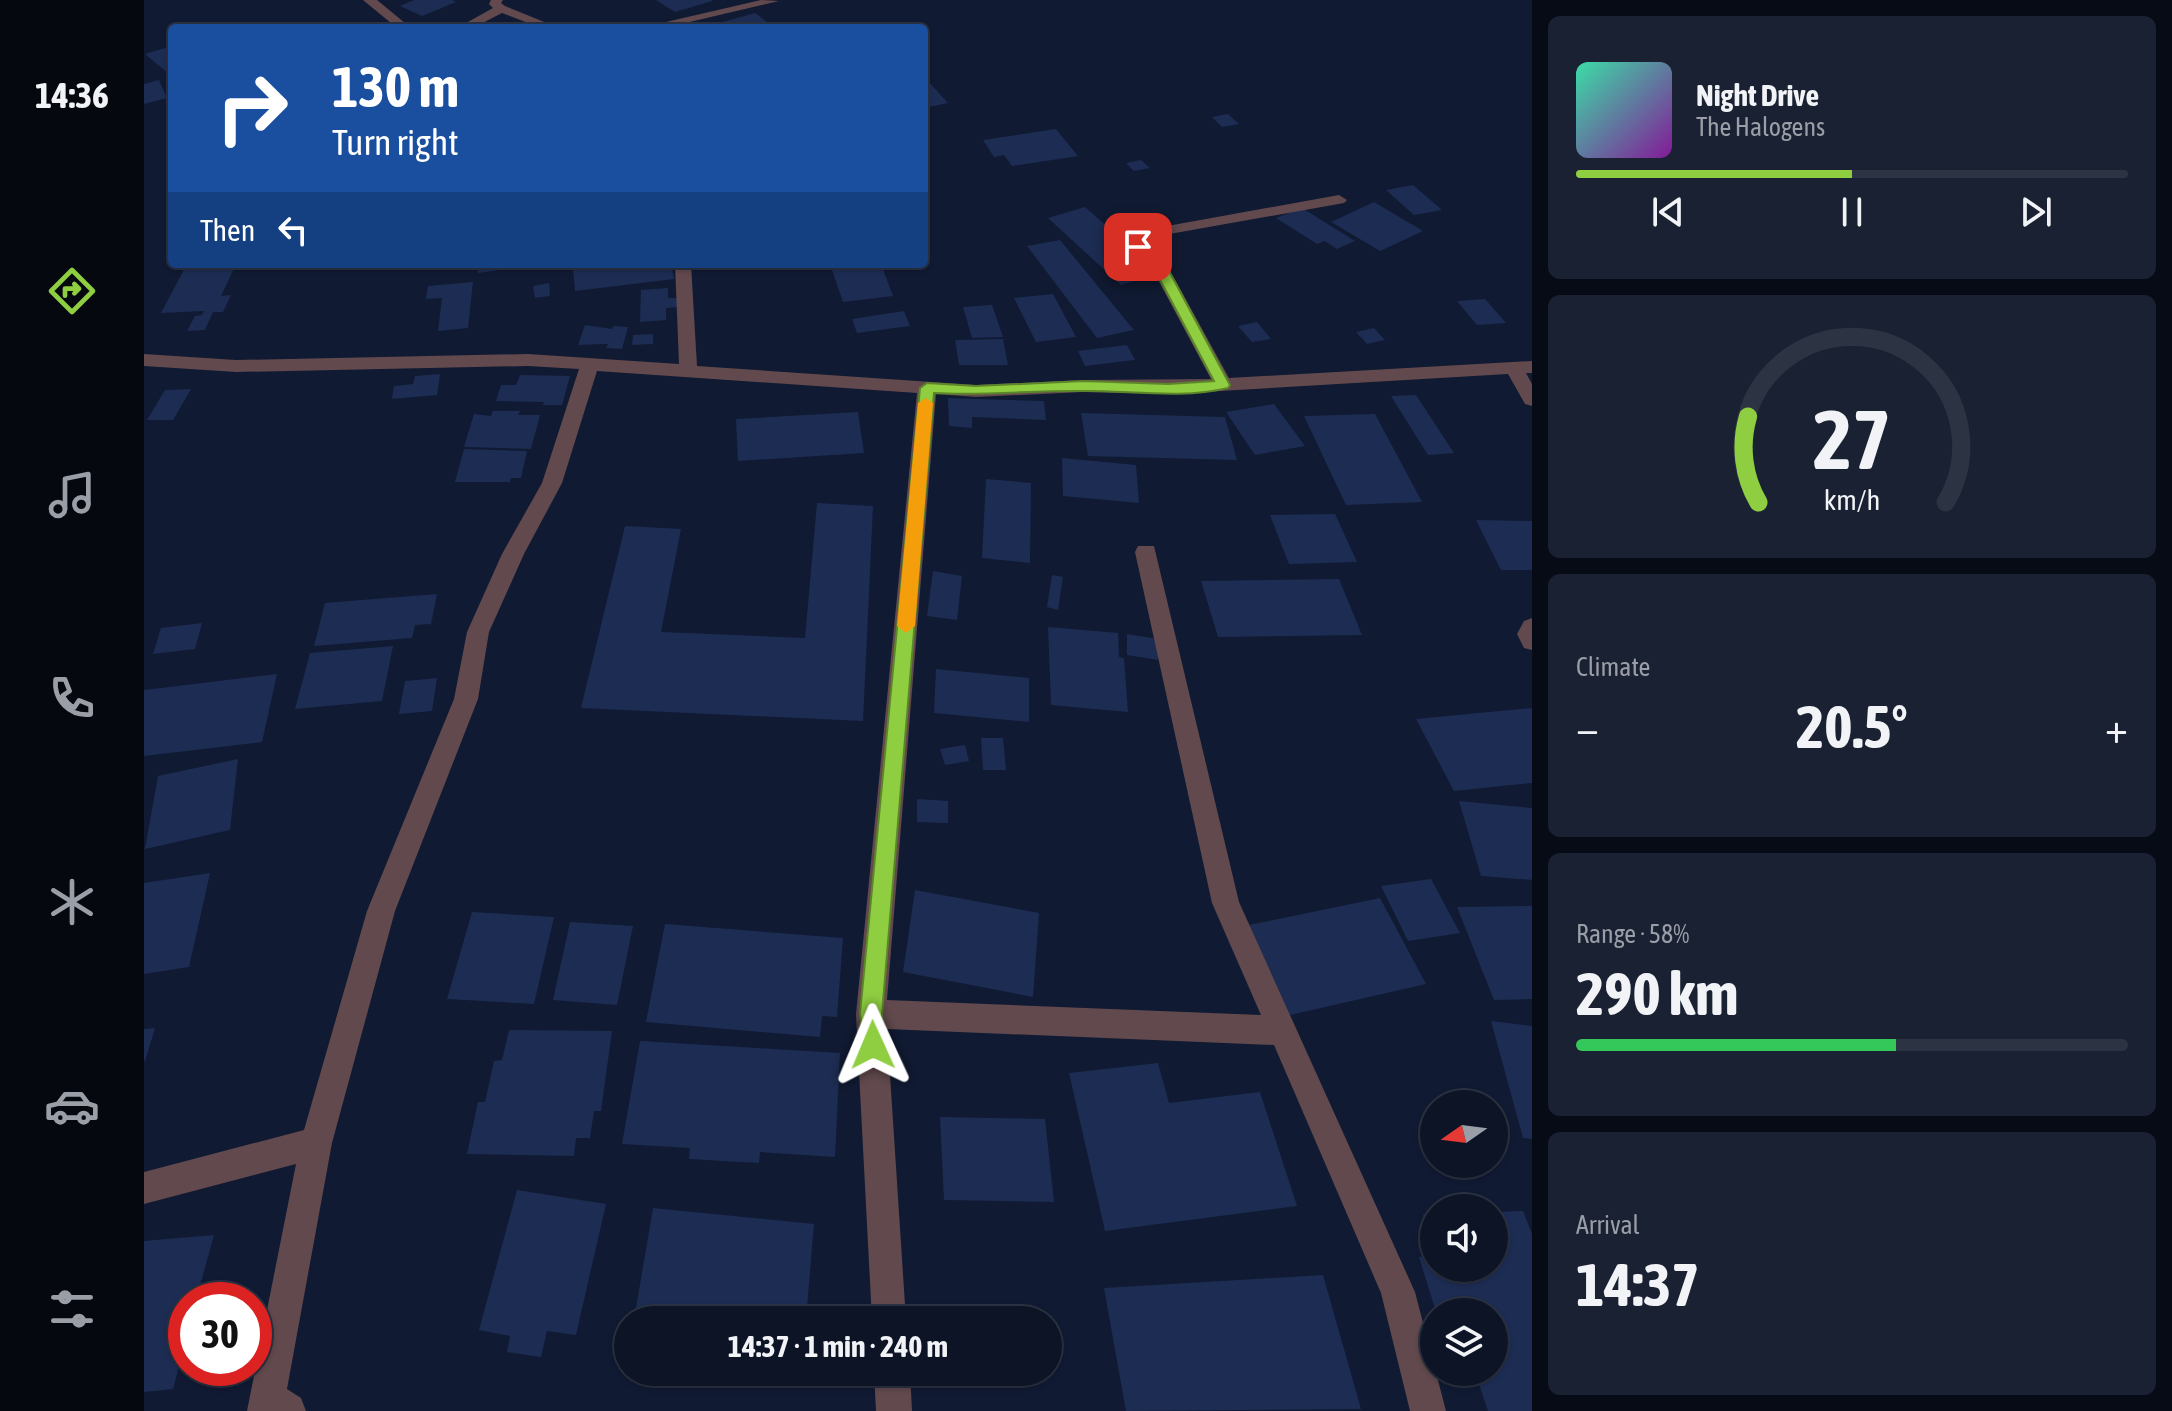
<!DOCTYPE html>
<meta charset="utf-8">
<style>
body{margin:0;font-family:"Asap Condensed",sans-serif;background:#1a2132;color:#f1f3f6;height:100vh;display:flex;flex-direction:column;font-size:30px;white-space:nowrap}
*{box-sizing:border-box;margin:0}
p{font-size:26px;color:#9a9ea7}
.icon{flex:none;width:44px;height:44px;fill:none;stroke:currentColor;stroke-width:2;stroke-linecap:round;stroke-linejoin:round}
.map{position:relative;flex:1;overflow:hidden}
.details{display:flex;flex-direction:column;gap:16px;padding:16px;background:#070b15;width:640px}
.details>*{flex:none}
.banner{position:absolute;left:24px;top:24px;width:760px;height:244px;border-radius:8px;box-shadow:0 2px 6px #0004,0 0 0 2px #2c3343;background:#1a4fa0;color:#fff;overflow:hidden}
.needle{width:52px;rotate:256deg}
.tools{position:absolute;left:1276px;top:1090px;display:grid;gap:16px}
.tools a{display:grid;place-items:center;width:88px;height:88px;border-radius:50%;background:#0c1426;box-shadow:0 2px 6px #0004,0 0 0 2px #2c3343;font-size:40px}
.speed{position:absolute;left:24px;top:1282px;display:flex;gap:16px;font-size:40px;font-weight:700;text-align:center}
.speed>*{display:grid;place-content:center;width:104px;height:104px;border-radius:50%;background:#0c1426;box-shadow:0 2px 6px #0004,0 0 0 2px #2c3343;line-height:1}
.speed .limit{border:12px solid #d22;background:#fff;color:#111}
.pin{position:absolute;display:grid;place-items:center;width:68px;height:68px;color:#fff;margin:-34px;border-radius:16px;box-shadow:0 4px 12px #0006}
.me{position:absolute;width:88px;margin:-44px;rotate:359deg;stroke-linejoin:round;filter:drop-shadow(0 0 6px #0008)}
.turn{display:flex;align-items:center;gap:28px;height:168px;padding:0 32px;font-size:36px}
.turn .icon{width:104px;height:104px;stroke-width:2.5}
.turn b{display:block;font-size:56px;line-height:68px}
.then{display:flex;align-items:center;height:76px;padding:0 32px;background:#0003;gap:16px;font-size:30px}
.big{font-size:60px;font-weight:700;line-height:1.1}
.details .card{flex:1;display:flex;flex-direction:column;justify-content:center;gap:12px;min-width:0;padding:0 28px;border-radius:12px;background:#1a2132}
.details .dial{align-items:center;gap:0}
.dial svg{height:208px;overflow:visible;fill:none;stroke:#2c3343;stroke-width:7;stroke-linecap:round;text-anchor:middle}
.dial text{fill:#f1f3f6;stroke:none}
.song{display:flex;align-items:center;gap:24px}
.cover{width:96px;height:96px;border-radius:12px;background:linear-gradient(135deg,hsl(160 70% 55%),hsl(290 70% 35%))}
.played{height:8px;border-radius:4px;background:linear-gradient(90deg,#8fcd41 50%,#2c3343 50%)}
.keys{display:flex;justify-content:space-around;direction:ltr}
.heat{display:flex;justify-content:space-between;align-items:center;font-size:44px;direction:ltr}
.charge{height:12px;border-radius:6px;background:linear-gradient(90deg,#34c759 58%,#2c3343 0)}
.trip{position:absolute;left:470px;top:1306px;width:448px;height:80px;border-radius:40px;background:#0c1426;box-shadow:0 2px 6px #0004,0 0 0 2px #2c3343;font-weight:700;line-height:80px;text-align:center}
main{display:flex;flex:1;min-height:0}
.menu{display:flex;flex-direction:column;width:144px;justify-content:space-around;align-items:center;background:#05080f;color:#9a9ea7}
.menu .icon{width:56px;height:56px}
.menu .active{color:#8fcd41}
.menu b{font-size:36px;color:#f1f3f6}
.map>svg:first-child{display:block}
.building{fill:#1d2c53}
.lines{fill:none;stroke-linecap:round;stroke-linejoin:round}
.street{fill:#61494d;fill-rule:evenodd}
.route{fill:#8fcd41;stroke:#5d852a;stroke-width:2}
.slow{fill:#f59e0b}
</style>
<main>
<nav class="menu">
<b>14:36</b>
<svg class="icon active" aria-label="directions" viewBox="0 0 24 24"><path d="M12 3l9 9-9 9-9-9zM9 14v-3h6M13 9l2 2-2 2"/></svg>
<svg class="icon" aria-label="music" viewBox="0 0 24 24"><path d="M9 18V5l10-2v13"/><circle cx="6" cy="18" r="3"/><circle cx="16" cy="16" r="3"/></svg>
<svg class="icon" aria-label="phone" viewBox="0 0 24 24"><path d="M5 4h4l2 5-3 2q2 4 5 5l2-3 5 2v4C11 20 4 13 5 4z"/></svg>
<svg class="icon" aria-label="climate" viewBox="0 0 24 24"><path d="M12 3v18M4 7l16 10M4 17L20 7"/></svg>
<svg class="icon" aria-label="car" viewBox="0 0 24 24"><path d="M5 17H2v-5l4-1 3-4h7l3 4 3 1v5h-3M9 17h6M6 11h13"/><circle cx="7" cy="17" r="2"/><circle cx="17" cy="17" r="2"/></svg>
<svg class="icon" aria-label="filters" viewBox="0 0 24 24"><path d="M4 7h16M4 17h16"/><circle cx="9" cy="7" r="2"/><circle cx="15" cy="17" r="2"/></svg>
</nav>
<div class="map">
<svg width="1388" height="1411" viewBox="0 0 1388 1411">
<rect width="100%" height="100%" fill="#101a32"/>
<g class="building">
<polygon points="270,0 308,0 312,2 278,16 256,6"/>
<polygon points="512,0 568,0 568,1 531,12"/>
<polygon points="611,13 630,27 561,28 561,27"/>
<polygon points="28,46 28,73 25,74 1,54"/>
<polygon points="15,80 23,98 0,104 0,84"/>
<polygon points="784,81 804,103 780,108 780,82"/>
<polygon points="1084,114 1095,124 1078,127 1068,117"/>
<polygon points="912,129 934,156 868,166 860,155 850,157 839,140"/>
<polygon points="997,160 1006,168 990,171 982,163"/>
<polygon points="1269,185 1298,210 1270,215 1242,190"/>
<polygon points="1230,202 1279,231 1236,251 1187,222"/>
<polygon points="941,207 1016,273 977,285 904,218"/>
<polygon points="1158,208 1211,241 1193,249 1181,241 1173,244 1132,218"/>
<polygon points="916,240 980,318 990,330 953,338 883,246"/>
<polygon points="43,264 92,264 77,296 87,295 79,312 69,312 61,330 43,331 51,316 58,315 60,311 17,313"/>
<polygon points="333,264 384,264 384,266 334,273"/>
<polygon points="468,264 527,264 530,279 431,291 429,268"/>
<polygon points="737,264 749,296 699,302 688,270"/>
<polygon points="329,282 324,328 294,331 298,298 282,299 284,286"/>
<polygon points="405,283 406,296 391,298 389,286"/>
<polygon points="524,288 524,298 535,298 535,307 522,308 522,320 496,322 497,290"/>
<polygon points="909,294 932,337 892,342 870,298"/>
<polygon points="1341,299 1362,323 1333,325 1313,301"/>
<polygon points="848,305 859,337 828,338 819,307"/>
<polygon points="760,311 766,326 713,333 708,319"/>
<polygon points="1113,322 1127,339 1108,342 1094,326"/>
<polygon points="441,325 468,329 469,326 484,327 478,349 462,348 464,344 434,345"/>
<polygon points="1230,328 1241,340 1223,344 1212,332"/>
<polygon points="509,334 509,344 488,345 489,335"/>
<polygon points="859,339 864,365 815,365 811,340"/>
<polygon points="983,345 991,360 941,366 934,351"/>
<polygon points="296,374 293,395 248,399 250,386 269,384 271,376"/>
<polygon points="376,375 426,376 418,405 399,405 400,402 352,401 357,385 372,385"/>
<polygon points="47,389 29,420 3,420 21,390"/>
<polygon points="1272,395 1310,453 1284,455 1247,396"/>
<polygon points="804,398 900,401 902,420 828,417 828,428 805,426"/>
<polygon points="1130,404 1161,446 1111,455 1082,412"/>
<polygon points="349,411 376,411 374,415 396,415 387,449 320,447 330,414 347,416"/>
<polygon points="714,412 720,453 594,461 592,419"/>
<polygon points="937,413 1081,417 1093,460 944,456"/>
<polygon points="1231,414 1278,502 1202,505 1160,416"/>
<polygon points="320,449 383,451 377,478 367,478 366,482 311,482"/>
<polygon points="918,458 992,465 995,503 919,496"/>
<polygon points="842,479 887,483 886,563 838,558"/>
<polygon points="673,503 729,506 719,721 437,708 481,526 537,529 517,632 661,638"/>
<polygon points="1191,514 1213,562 1145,564 1126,515"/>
<polygon points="1332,520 1388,521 1388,570 1357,570"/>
<polygon points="789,571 818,576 813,620 783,616"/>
<polygon points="908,575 919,577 914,610 903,607"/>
<polygon points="1195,579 1218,635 1074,637 1057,581"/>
<polygon points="293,594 287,624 271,625 268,638 170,646 181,603"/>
<polygon points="58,623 51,649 9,654 17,628"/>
<polygon points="904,627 974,633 975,657 980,658 984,712 907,705"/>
<polygon points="983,634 1014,639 1014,660 983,655"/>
<polygon points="249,646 238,701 151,709 166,653"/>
<polygon points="792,669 885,678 885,722 790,713"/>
<polygon points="133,674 118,742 0,756 0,690"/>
<polygon points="293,678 288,711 255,714 261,681"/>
<polygon points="1388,708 1388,783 1310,791 1272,719"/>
<polygon points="837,738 859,738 862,770 839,770"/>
<polygon points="821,745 825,761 801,765 796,749"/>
<polygon points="94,759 86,830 1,849 14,776"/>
<polygon points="773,799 804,801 804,823 773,822"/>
<polygon points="1315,801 1388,808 1388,880 1337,876"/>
<polygon points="66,873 45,967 0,974 0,883"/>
<polygon points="1287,879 1316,933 1264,941 1237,886"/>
<polygon points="771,890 895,913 889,997 759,972"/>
<polygon points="1236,898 1282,984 1146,1015 1105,925"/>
<polygon points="1388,906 1388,999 1350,1000 1313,907"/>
<polygon points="328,912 410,917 390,1004 303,999"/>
<polygon points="426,922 489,926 473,1005 409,1000"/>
<polygon points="521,924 699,938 693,1017 678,1016 676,1037 502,1022"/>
<polygon points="1347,1021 1388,1026 1388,1139 1379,1138"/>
<polygon points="11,1028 1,1061 0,1061 0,1029"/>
<polygon points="365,1030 468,1031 457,1111 450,1111 446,1138 432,1138 430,1156 323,1154 334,1102 341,1102 350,1061 358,1060"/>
<polygon points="496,1041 696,1053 691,1157 616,1152 615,1163 545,1159 546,1148 478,1144"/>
<polygon points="1014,1063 1025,1103 1116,1092 1153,1206 961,1231 925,1073"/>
<polygon points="796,1117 901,1119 910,1202 800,1200"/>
<polygon points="373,1190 462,1204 432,1335 403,1331 397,1357 363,1352 366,1336 335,1330"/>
<polygon points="509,1208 670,1224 662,1320 599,1316 598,1320 490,1320"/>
<polygon points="1379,1211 1388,1234 1388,1411 1344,1411 1331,1372 1350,1372 1350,1312 1292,1312 1275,1257 1290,1256 1290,1268 1350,1268 1350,1212"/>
<polygon points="1279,1214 1290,1214 1290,1248 1289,1248"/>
<polygon points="70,1235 52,1300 42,1300 42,1340 29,1389 0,1392 0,1241"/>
<polygon points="1179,1275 1217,1409 982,1411 960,1288"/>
</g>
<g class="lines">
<g class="street">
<polygon points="219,0 233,0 267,28 253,28"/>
<polygon points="347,0 359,0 357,3 361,6 415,28 397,28 358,13 329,28 313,28 349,8 345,4"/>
<polygon points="617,0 635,1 520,28 496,28"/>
<polygon points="1195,195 1203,200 1200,203 1003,238 1002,245 1018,256 1085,378 1388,361 1388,373 1382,373 1388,384 1388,406 1381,404 1364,374 1024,394 939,392 832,397 792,394 743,1000 1117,1015 1068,903 991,552 994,546 1010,546 1095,902 1271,1292 1302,1411 1266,1411 1237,1293 1130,1045 743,1029 762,1320 728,1320 712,1014 773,393 453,371 418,483 380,554 345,632 334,699 251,911 188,1143 143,1389 157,1398 162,1411 103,1411 152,1164 0,1204 0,1172 160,1130 223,911 310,699 323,632 358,554 398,483 435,369 384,366 92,372 0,366 0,354 92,360 384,354 535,364 531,264 547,264 553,366 832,385 939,380 1067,379 1003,259 986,247 990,232"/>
<polygon points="1388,618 1388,650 1380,648 1373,634 1380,621"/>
<polygon points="730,1372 766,1372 768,1411 732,1411"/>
</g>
</g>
<path class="route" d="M 990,244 L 998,244 L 1017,256 L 1086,385 L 1084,388 C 1039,399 988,391 943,391 C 892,390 841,396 790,393 L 738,1014 L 740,1045 L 737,1053 L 729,1056 L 721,1053 L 716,1014 L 776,388 L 783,383 L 832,386 L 939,381 L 1024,384 L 1070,381 L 1005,259 L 990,250 Z"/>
<polygon class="slow" points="782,398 789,403 771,626 762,633 753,626 774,403"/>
</svg>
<div class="tools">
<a><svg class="needle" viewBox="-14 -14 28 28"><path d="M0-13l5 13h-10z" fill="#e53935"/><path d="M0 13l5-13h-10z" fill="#9a9ea7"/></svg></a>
<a><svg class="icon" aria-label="sound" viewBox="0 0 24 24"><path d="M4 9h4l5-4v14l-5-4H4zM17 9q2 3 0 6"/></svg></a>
<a><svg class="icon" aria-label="layers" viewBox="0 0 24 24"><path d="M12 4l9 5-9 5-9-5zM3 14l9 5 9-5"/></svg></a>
</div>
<div class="speed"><div class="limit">30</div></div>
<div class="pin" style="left:994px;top:247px;background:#d93025"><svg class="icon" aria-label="arrive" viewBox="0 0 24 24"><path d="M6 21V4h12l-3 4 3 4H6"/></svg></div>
<svg class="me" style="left:729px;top:1045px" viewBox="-20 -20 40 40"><path d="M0-17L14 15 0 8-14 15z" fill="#8fcd41" stroke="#fff" stroke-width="4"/></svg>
<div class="trip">14:37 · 1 min · 240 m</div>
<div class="banner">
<div class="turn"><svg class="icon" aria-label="right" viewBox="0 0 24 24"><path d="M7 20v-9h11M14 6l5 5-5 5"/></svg><div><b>130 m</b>Turn right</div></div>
<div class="then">Then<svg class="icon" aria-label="left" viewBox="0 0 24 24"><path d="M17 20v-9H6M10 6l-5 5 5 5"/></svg></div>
</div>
</div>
<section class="details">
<div class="card">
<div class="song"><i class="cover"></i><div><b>Night Drive</b><p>The Halogens</p></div></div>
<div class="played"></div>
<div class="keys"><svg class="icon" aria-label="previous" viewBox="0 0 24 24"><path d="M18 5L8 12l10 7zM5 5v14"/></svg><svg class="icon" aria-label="pause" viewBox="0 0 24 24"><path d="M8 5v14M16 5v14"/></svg><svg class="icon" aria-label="next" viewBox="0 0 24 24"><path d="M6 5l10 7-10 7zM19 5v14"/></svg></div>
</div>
<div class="card dial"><svg viewBox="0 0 100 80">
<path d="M14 69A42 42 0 1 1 86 69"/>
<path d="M14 69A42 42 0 0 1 10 36" stroke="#8fcd41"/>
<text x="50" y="56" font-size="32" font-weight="700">27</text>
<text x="50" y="72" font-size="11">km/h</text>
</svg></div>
<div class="card"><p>Climate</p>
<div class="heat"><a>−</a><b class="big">20.5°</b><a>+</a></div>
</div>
<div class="card"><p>Range · 58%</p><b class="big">290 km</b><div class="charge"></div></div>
<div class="card"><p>Arrival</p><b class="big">14:37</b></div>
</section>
</main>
